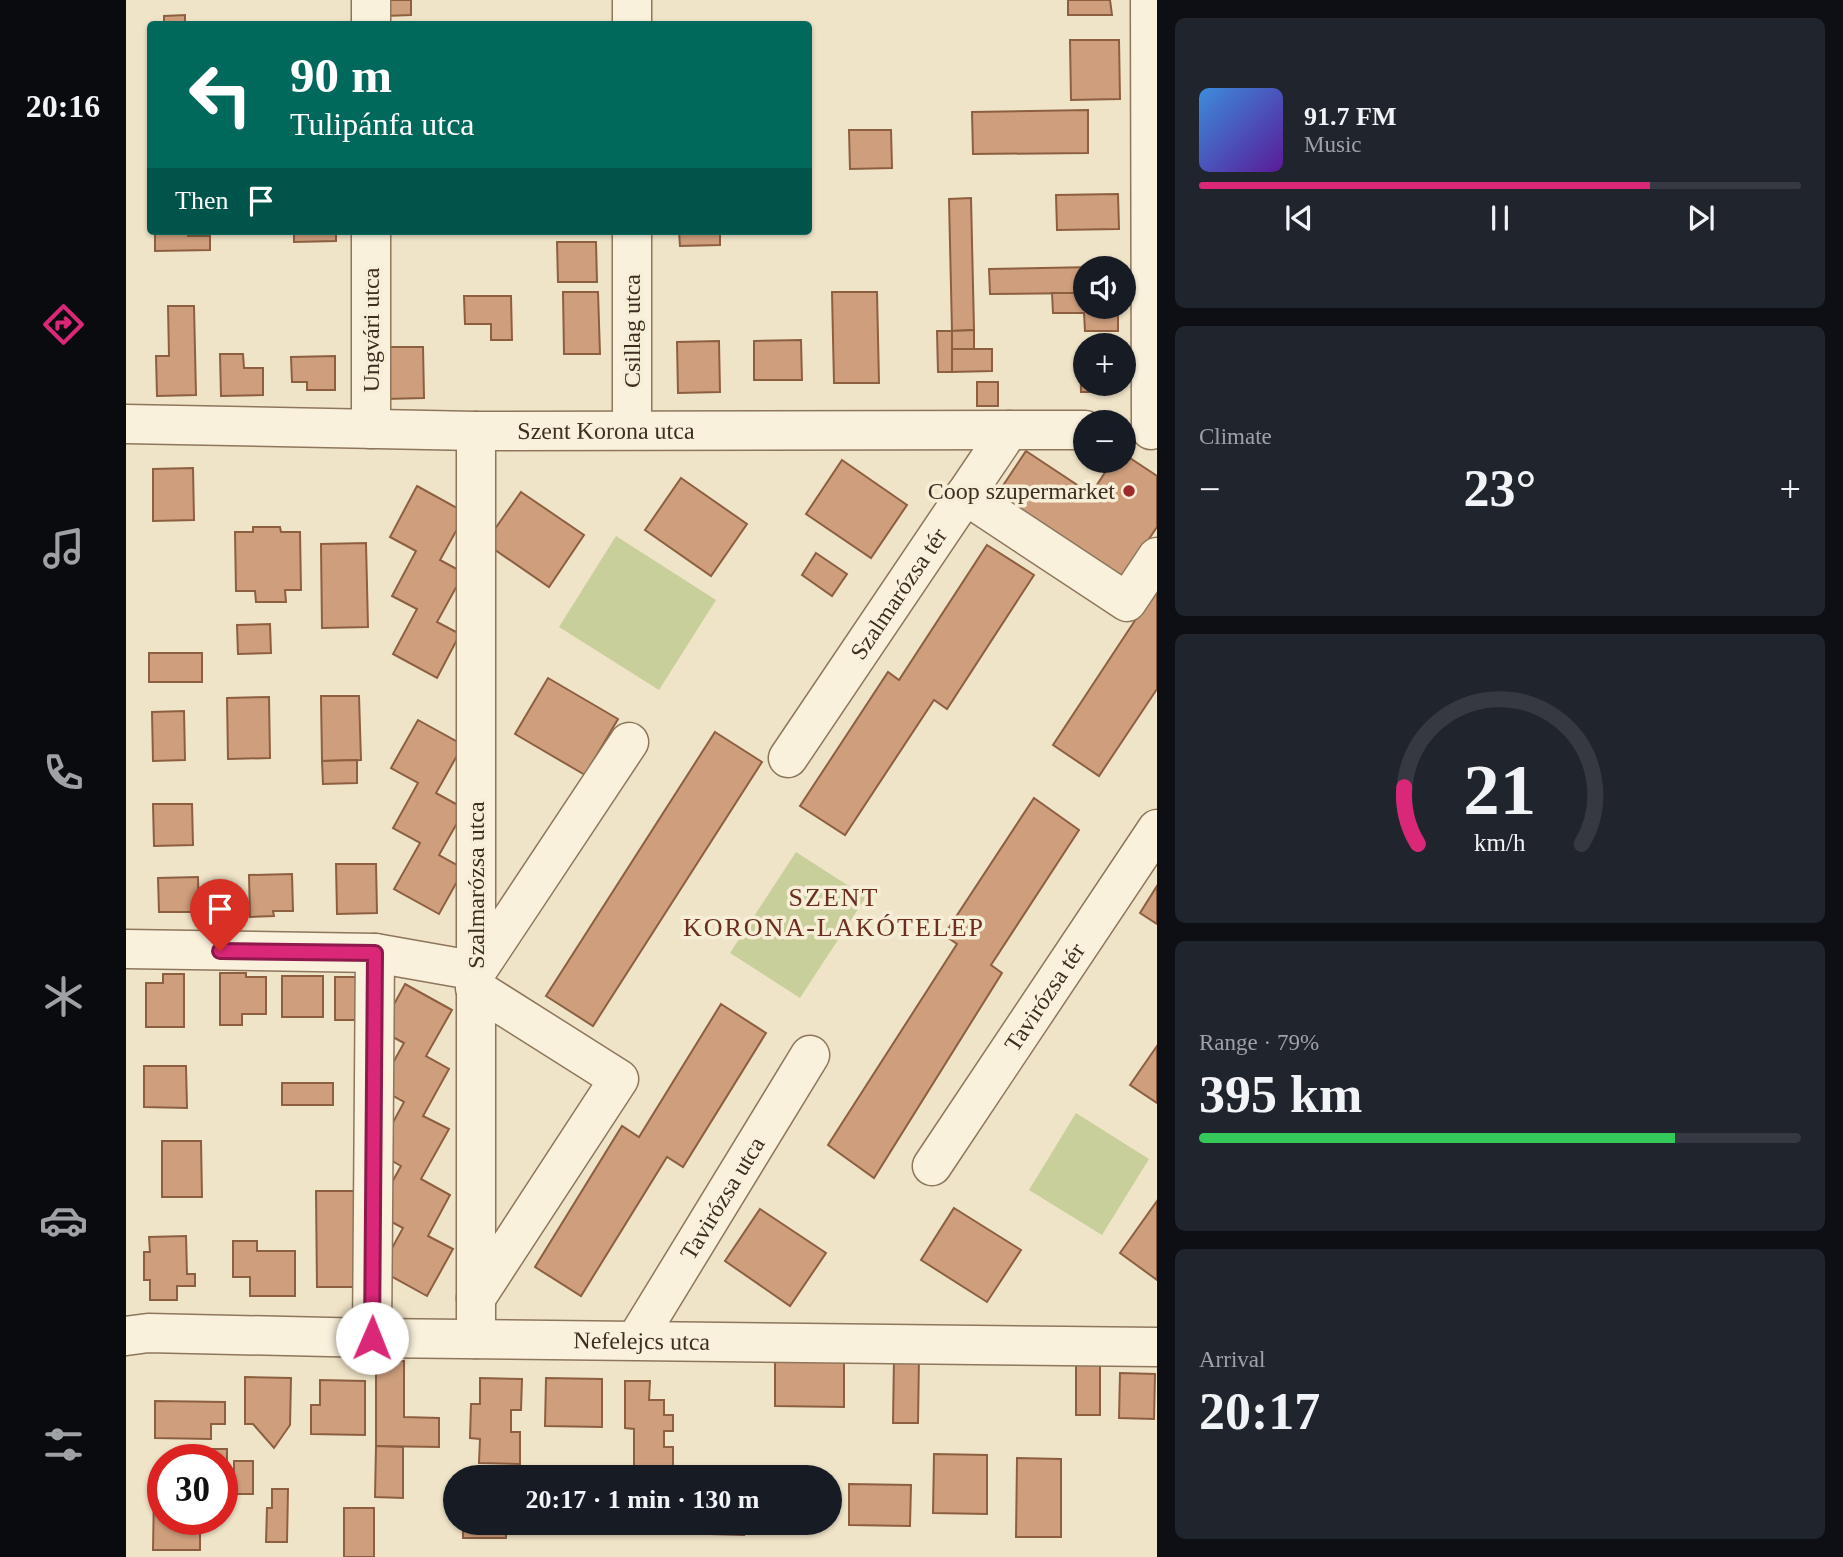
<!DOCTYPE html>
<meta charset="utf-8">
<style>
body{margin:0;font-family:"Times New Roman",serif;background:#20242c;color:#f1f3f6;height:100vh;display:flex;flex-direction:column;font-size:26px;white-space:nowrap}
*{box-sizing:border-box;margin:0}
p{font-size:23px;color:#9ea1a6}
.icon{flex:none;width:38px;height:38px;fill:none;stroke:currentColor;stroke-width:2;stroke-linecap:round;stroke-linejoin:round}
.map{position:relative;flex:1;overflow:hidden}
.side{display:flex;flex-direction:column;gap:18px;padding:18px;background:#0d0f14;width:686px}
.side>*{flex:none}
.hud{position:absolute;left:21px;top:21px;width:665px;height:214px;border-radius:7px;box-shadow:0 2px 5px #0004;background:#00695c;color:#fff;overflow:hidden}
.tools{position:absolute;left:947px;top:256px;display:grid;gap:14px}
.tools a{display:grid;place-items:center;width:63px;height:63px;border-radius:50%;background:#171b24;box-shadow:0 2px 5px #0004;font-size:35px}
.speed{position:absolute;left:21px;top:1444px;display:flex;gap:14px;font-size:35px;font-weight:700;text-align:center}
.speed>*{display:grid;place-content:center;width:91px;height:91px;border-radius:50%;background:#171b24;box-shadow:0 2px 5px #0004;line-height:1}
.speed .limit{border:10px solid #d22;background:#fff;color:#111}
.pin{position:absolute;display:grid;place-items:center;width:60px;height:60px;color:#fff;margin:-72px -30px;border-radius:50% 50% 50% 0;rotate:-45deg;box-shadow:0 0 7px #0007}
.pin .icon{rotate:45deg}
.me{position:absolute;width:77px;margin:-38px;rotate:1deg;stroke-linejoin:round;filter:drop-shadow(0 0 5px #0008)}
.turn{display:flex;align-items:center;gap:24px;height:147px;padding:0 28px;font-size:32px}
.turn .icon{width:91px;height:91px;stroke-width:2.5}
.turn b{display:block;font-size:49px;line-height:60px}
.then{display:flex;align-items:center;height:66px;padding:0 28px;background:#0003;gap:14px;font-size:26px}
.big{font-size:52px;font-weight:700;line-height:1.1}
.side .tile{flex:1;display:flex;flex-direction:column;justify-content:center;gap:10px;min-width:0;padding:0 24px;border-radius:10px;background:#20242c}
.side .dial{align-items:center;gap:0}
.dial svg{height:182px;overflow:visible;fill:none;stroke:#363941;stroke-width:7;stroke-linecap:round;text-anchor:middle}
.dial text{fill:#f1f3f6;stroke:none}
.song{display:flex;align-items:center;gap:21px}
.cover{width:84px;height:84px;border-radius:10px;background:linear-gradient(135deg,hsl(210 70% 55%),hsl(270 70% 35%))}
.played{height:7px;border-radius:4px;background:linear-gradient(90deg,#db2777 75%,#363941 75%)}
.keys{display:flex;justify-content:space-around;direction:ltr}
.heat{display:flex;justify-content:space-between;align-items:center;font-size:38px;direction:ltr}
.charge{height:10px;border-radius:5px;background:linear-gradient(90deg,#34c759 79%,#363941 0)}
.trip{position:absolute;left:317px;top:1465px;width:399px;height:70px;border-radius:35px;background:#171b24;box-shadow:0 2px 5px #0004;font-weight:700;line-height:70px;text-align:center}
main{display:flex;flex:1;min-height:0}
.dock{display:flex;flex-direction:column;width:126px;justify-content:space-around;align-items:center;background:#090b0e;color:#9ea1a6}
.dock .icon{width:49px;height:49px}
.dock .active{color:#db2777}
.dock b{font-size:32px;color:#f1f3f6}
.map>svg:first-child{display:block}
.green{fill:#c9cf9b}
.building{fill:#cf9f7d;stroke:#8d5f41;stroke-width:2}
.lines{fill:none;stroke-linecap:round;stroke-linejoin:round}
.minor-casing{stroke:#8d765c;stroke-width:41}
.minor{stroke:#faf1dc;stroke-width:38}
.route-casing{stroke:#8e194d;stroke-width:18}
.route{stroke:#db2777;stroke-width:12}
.poi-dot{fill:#9e2a2b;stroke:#f7eed8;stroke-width:2.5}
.labels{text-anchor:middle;stroke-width:7;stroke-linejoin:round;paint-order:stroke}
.street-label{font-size:24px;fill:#3d2e20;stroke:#f7eed8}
.poi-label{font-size:24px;fill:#3d2e20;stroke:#f7eed8;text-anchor:end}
.neighbourhood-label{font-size:26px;letter-spacing:2px;fill:#6b2e1e;stroke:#f7eed8}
</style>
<main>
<nav class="dock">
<b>20:16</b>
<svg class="icon active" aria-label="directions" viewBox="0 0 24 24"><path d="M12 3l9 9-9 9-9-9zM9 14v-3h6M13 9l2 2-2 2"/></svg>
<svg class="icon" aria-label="music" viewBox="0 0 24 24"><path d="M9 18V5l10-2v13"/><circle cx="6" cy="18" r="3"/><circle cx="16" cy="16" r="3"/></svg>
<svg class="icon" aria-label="phone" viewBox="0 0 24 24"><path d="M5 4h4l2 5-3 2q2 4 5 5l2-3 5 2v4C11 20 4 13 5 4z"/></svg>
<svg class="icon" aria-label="climate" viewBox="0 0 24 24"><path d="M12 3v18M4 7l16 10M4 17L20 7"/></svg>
<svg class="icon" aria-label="car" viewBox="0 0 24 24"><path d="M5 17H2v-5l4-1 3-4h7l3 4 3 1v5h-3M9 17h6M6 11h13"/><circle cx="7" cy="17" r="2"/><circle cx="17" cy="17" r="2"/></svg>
<svg class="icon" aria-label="filters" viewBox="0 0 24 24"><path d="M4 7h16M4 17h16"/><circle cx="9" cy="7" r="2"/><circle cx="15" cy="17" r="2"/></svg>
</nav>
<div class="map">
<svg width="1031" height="1557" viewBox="0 0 1031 1557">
<rect width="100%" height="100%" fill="#f0e4c8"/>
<g class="green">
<polygon points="490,536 590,600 533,690 433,627"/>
<polygon points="670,852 740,897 674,998 604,953"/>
<polygon points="950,1113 1023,1159 976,1235 903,1190"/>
</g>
<g class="building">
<polygon points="260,0 285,0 285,15 260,16"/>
<polygon points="942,0 984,0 986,15 942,15"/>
<polygon points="59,15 59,24 38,24 38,16"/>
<polygon points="944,40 993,40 994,99 945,100"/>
<polygon points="962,110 962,153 847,154 846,112"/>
<polygon points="723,130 765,130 766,168 724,169"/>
<polygon points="992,194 993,229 931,230 930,195"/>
<polygon points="845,198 848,330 826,331 823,199"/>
<polygon points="29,231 62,231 62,236 84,236 84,250 29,251"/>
<polygon points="168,231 210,231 210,241 168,242"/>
<polygon points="553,231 594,231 594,245 554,246"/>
<polygon points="431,242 470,242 471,282 432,282"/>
<polygon points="968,267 959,268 959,293 864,294 863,269"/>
<polygon points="437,292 472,292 474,354 438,354"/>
<polygon points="706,292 751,292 753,383 708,383"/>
<polygon points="926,293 959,293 959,306 992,306 992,331 959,331 958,313 927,313"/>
<polygon points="338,296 385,296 386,340 365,340 365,324 339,324"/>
<polygon points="42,306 68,306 70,395 31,396 30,356 43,356"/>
<polygon points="848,330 848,349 826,349 826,331"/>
<polygon points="811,331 826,331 826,372 812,372"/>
<polygon points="675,340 676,380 628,380 628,341"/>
<polygon points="593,341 594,392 552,393 551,342"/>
<polygon points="258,347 297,347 298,398 259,399"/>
<polygon points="826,349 866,349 866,371 826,372"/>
<polygon points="954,353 959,353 959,383 988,383 988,392 955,392"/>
<polygon points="94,354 117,354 118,368 137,368 137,395 95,396"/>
<polygon points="209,356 209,390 181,390 181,382 166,382 165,357"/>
<rect x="851" y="382" width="21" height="24"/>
<polygon points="900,451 965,494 987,460 998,460 998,454 1031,476 1031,527 992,585 866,502"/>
<polygon points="716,460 781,505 745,558 680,514"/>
<polygon points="67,468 68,520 27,521 27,469"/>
<polygon points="555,478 621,524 585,576 519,530"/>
<polygon points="291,486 340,513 314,560 338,573 311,622 334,634 311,678 267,654 291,609 266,596 290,551 264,537"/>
<polygon points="395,492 458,535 423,587 359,543"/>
<polygon points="127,527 154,527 155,532 174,532 175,590 159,590 160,602 130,602 129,591 110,591 109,532 127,532"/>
<polygon points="240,543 242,627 196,628 195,544"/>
<polygon points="861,545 908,575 821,709 808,700 719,835 674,806 762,672 773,680"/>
<polygon points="690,553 721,574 706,596 676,575"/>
<polygon points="1031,587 1031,689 973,776 927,745"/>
<polygon points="144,624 145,653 112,654 111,625"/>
<rect x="23" y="653" width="53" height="29"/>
<polygon points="422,678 492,719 459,775 389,734"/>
<polygon points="195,696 233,696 235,760 196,761"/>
<polygon points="143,697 144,758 102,759 101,698"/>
<polygon points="58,711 59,760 27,761 26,712"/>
<polygon points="292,720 337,745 310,793 339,809 313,855 338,869 313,914 268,889 294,843 267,828 292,783 265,768"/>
<polygon points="589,732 636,762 467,1026 420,996"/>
<polygon points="231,760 231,783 197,784 196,761"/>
<polygon points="908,798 953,830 865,965 876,973 748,1178 702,1145 831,944 818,935"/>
<polygon points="27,804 66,804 67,845 28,846"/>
<polygon points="210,864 250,864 251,913 211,914"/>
<polygon points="166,874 167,911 147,911 148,916 124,917 123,875"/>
<polygon points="72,877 73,912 33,912 32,878"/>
<polygon points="1031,886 1031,924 1014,913"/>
<polygon points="94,973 120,973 120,977 140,977 140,1014 116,1014 116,1025 94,1025"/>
<polygon points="37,974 58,974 58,1027 20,1027 20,983 37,983"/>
<rect x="156" y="976" width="41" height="41"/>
<rect x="209" y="977" width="37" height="43"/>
<polygon points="279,984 326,1010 300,1056 323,1069 297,1116 323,1129 295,1179 324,1195 302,1236 327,1249 301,1296 254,1270 277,1228 249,1213 275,1166 251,1152 278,1102 253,1088 278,1043 254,1030"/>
<polygon points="595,1004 640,1033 557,1167 541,1157 455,1296 409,1267 496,1126 513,1137"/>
<polygon points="1031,1046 1031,1103 1004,1085"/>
<polygon points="18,1066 60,1066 61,1108 18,1107"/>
<rect x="156" y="1083" width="51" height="22"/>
<polygon points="36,1141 75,1141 76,1197 36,1197"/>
<polygon points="190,1191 235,1191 236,1287 191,1287"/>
<polygon points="1031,1201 1031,1280 994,1253"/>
<polygon points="828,1208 895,1250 861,1302 795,1260"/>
<polygon points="634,1209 700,1253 664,1306 599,1261"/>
<polygon points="60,1236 61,1274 69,1274 69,1286 51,1286 51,1300 24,1300 24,1280 18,1280 18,1252 24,1252 23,1237"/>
<polygon points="107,1241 131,1241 131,1251 169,1251 169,1296 124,1296 124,1277 107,1277"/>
<polygon points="768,1356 793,1356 792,1423 767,1423"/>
<polygon points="649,1358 718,1359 718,1407 649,1406"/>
<polygon points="250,1360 278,1361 278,1417 313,1418 313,1447 250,1446"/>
<rect x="950" y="1365" width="24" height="50"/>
<polygon points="994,1373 1029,1374 1028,1419 993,1418"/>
<polygon points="119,1377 165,1378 164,1425 148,1448 127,1424 119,1424"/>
<polygon points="354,1378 396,1379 395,1410 385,1410 385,1432 394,1432 394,1464 353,1463 354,1439 344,1438 345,1404 354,1404"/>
<polygon points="420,1378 476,1379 476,1427 419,1426"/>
<polygon points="194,1380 239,1381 239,1435 185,1434 185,1405 194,1405"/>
<polygon points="499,1381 524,1381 523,1400 538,1400 538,1415 547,1415 547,1431 538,1431 538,1447 547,1447 547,1475 508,1477 508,1429 499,1428"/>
<polygon points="29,1401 99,1402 99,1424 85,1424 85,1439 29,1438"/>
<polygon points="250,1446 277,1447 277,1498 249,1497"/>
<polygon points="65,1449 101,1449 101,1469 96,1469 96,1460 65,1460"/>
<polygon points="808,1454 861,1455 861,1514 807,1513"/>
<polygon points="891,1458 935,1459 935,1537 890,1537"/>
<rect x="108" y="1461" width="19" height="33"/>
<polygon points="723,1484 785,1485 784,1526 723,1525"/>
<polygon points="146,1489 162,1489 161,1542 140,1542 141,1508 146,1508"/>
<polygon points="28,1490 37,1490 37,1519 74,1519 74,1550 27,1550"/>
<rect x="218" y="1508" width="30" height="49"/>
<rect x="337" y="1522" width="43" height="16"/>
<polygon points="584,1522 618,1522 618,1535 584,1534"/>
</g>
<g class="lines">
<defs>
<g id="minor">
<polyline points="245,0 245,24"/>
<polyline points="506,0 506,24"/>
<polyline points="1024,0 1025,430"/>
<polyline points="245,231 245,429"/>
<polyline points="506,231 506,430"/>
<path id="s1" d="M 0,424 L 350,431 L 959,430"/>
<polyline points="350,431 350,1339"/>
<polyline points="839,495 1001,602 1031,557"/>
<path id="s2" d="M 662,758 L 883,430"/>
<polyline points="0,949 249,953 351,971"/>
<polyline points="351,971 503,742"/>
<polyline points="349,988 493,1079 350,1298"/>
<path id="s3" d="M 806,1166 L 1031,829"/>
<path id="s4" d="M 0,1336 L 22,1333 L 246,1338 L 1031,1347"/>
<polyline points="246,1338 249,953"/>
<path id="s5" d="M 510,1340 L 684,1055"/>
</g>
</defs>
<use href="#minor" class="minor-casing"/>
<use href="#minor" class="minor"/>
</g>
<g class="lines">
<defs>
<polyline id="route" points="94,951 249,953 246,1338"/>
</defs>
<use href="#route" class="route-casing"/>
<use href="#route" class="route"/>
</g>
<circle class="poi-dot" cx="1003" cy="491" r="7"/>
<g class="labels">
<g class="street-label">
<text transform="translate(245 330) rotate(-90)" y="8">Ungvári utca</text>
<text transform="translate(506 331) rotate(-90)" y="8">Csillag utca</text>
<text dy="8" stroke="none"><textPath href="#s1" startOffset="480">Szent Korona utca</textPath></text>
<text dy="8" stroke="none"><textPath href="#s2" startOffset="198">Szalmarózsa tér</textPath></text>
<text transform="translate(350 885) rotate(-90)" y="8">Szalmarózsa utca</text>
<text dy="8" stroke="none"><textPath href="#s3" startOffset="203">Tavirózsa tér</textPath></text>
<text dy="8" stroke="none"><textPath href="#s5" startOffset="166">Tavirózsa utca</textPath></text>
<text dy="8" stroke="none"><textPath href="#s4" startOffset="516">Nefelejcs utca</textPath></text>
</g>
<g class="poi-label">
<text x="989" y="499">Coop szupermarket</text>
</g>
<g class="neighbourhood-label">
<text x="708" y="906">SZENT<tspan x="708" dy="30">KORONA-LAKÓTELEP</tspan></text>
</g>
</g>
</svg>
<div class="tools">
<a><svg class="icon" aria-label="sound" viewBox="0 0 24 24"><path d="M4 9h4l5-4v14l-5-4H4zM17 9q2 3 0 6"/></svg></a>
<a>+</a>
<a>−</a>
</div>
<div class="speed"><div class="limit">30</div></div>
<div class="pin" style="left:94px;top:951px;background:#d93025"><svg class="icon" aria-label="arrive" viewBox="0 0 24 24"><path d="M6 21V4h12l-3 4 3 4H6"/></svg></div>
<svg class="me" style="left:246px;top:1338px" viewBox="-20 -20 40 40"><circle r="19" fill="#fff"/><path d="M0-13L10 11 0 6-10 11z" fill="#db2777"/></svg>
<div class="trip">20:17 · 1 min · 130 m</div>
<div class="hud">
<div class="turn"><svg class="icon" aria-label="left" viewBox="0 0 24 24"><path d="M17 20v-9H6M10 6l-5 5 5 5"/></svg><div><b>90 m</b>Tulipánfa utca</div></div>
<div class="then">Then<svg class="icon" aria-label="arrive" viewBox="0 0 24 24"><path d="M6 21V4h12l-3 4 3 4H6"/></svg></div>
</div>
</div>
<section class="side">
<div class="tile">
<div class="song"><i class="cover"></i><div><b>91.7 FM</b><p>Music</p></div></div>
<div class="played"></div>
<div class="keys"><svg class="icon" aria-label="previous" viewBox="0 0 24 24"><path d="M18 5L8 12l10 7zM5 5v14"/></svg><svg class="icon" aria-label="pause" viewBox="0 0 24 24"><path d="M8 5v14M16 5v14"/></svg><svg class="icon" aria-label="next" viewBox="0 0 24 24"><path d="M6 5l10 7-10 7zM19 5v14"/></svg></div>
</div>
<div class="tile"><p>Climate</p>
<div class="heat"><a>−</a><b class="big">23°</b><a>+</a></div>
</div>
<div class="tile dial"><svg viewBox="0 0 100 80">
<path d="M14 69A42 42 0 1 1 86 69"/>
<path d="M14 69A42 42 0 0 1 8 44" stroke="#db2777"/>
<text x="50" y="56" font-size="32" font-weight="700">21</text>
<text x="50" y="72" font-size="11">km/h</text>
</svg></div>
<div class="tile"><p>Range · 79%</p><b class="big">395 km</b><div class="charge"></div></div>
<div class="tile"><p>Arrival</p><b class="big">20:17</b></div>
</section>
</main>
